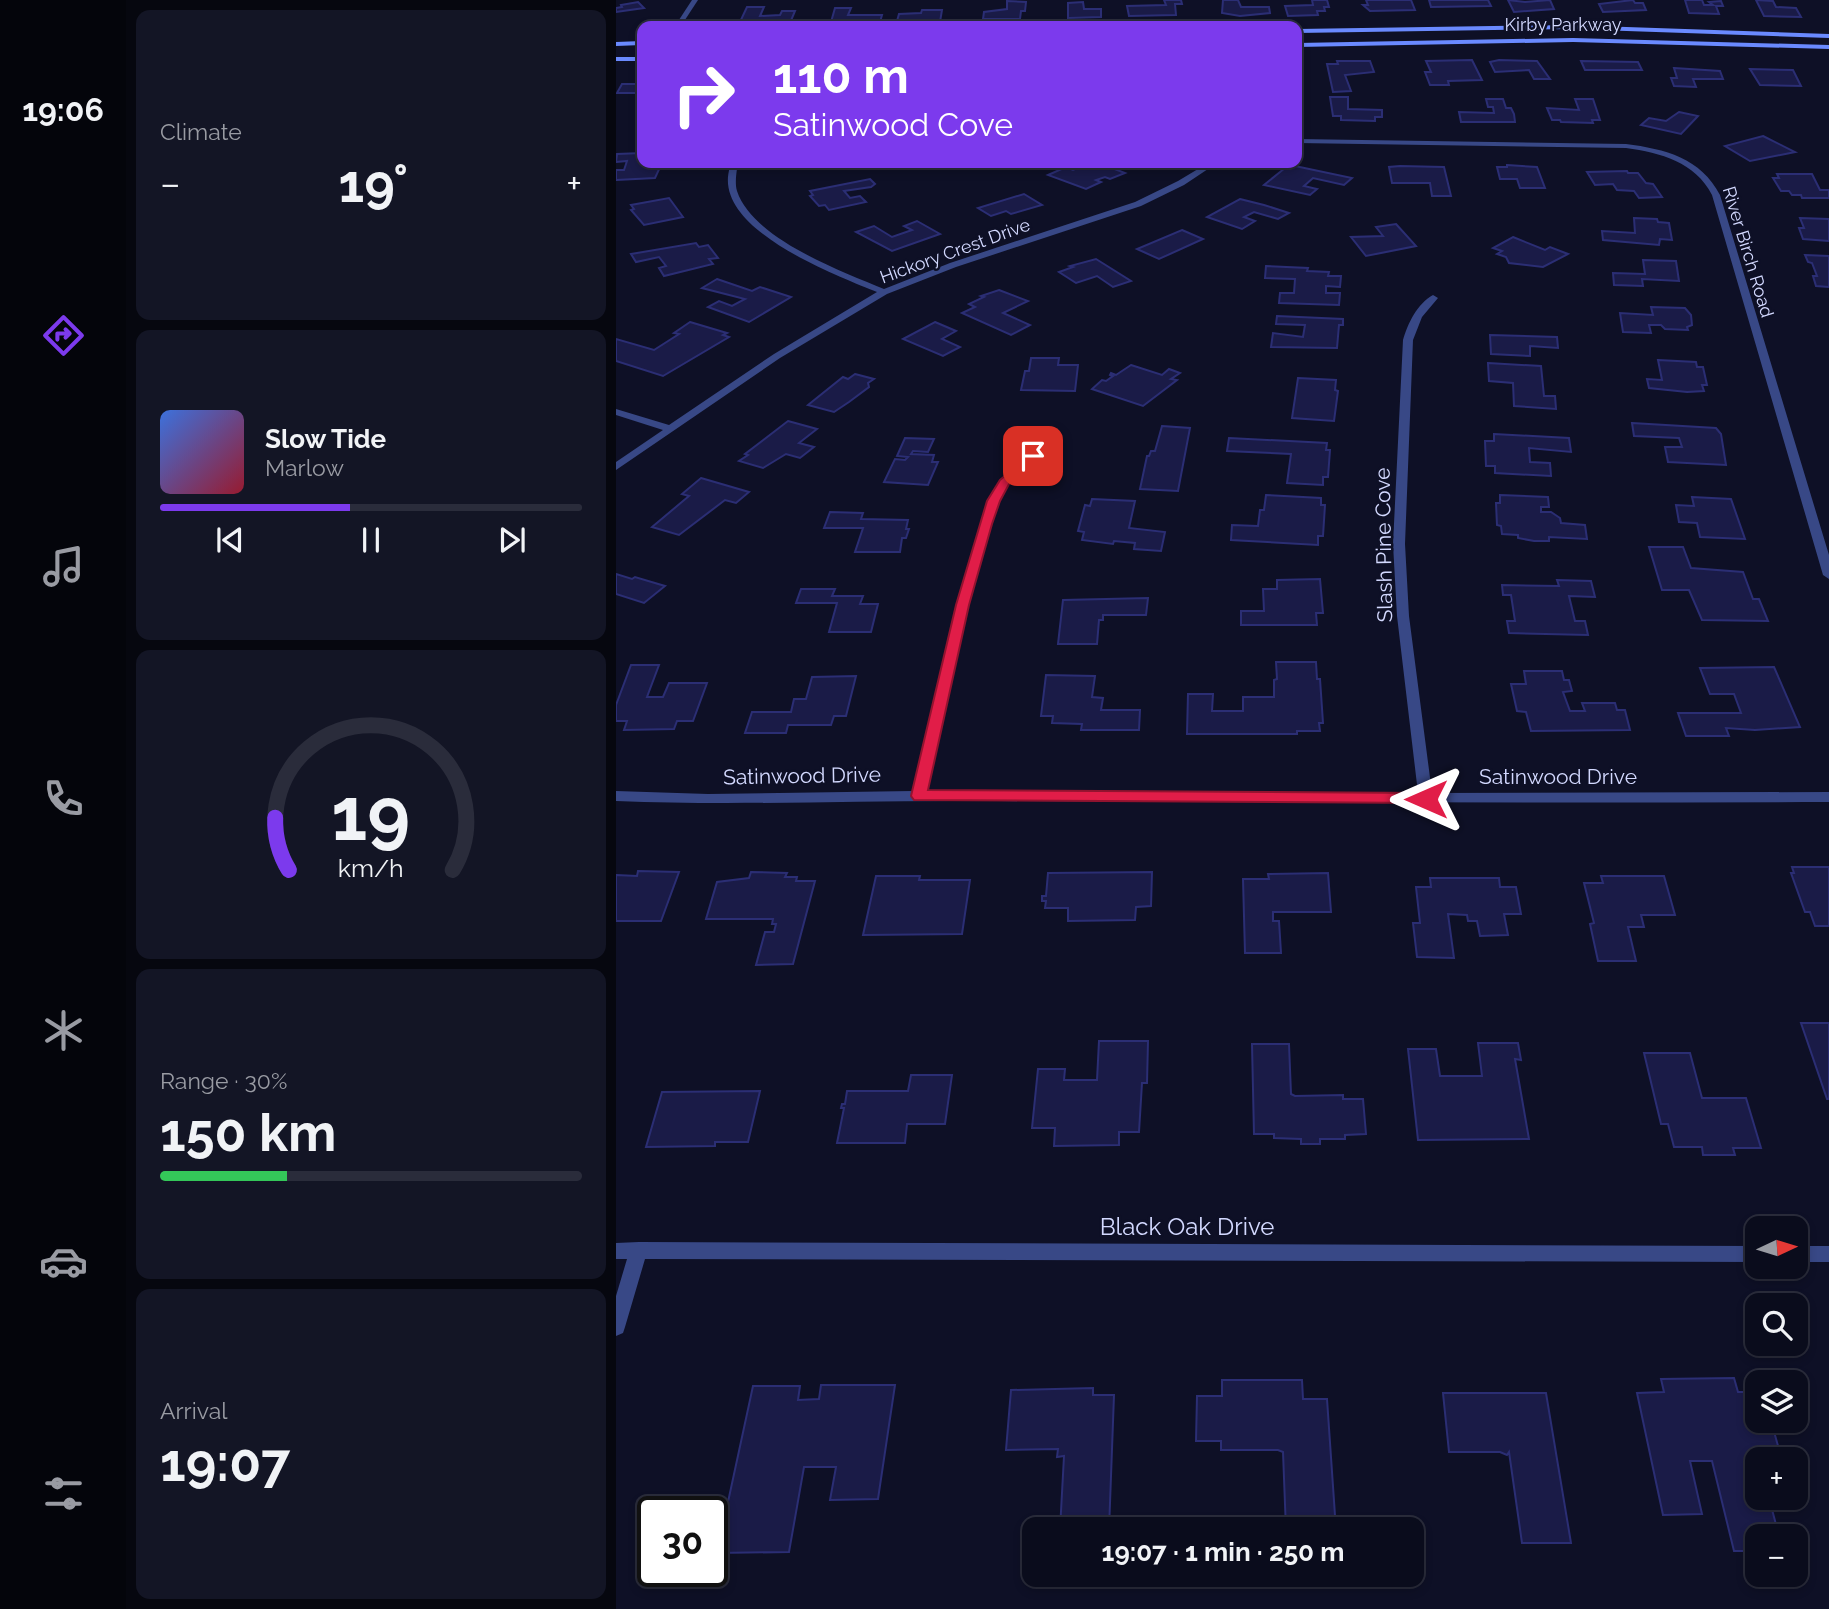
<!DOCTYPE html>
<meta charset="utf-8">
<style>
body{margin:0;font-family:Raleway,sans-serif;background:#131525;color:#f1f3f6;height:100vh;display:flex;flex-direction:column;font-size:26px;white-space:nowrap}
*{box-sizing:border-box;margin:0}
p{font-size:23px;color:#999ba3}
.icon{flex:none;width:38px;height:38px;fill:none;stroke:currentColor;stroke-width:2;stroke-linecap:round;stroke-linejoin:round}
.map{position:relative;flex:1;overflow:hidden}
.drawer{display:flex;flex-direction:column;gap:10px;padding:10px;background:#06070f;width:490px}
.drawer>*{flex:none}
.top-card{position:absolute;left:21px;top:21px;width:665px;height:147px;border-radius:14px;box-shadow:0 4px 10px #0003,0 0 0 2px #2a2c3b;background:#7c3aed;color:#fff;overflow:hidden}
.needle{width:46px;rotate:86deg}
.controls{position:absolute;left:1129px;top:1216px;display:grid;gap:14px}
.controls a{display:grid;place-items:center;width:63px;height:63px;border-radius:14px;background:#0a0c1c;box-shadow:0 4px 10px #0003,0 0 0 2px #2a2c3b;font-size:35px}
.speed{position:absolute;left:21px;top:1496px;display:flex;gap:14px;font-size:35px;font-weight:700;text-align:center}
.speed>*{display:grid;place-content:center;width:91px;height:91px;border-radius:50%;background:#0a0c1c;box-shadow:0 4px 10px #0003,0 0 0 2px #2a2c3b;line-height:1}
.speed .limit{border:4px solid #111;border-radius:10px;background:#fff;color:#111}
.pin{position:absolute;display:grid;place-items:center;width:60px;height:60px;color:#fff;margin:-30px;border-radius:14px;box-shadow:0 4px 10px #0006}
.me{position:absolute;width:77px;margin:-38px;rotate:270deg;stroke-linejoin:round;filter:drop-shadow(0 0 5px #0008)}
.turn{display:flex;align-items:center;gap:24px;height:147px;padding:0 21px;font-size:32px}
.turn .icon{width:91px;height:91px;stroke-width:2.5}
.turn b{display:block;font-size:49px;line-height:60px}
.big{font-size:52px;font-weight:700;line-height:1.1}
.drawer .widget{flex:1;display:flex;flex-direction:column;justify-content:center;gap:10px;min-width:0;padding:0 24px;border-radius:14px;background:#131525}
.drawer .dial{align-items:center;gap:0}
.dial svg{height:182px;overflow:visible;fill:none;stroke:#2a2c3b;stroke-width:7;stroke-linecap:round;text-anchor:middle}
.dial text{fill:#f1f3f6;stroke:none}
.song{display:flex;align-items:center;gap:21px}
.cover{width:84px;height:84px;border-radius:10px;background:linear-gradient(135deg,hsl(220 70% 55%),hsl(350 70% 35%))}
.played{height:7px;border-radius:4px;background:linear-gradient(90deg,#7c3aed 45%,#2a2c3b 45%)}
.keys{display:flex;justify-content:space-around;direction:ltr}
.heat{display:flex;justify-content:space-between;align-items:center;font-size:38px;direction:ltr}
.charge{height:10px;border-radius:5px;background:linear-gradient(90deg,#34c759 30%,#2a2c3b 0)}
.trip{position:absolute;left:406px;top:1517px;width:402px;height:70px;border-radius:14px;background:#0a0c1c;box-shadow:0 4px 10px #0003,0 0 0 2px #2a2c3b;font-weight:700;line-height:70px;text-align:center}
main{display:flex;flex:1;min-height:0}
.menu{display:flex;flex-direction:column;width:126px;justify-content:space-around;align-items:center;background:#04050b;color:#999ba3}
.menu .icon{width:49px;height:49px}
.menu .active{color:#7c3aed}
.menu b{font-size:32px;color:#f1f3f6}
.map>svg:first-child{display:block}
.building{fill:#1a1b47;stroke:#2b2e74;stroke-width:2}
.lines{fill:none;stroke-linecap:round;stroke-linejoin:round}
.street{fill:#384886;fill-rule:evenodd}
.secondary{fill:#6a8aff;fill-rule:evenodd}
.route{fill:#e11d48;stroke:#92132f;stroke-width:2}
.labels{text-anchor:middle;stroke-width:5;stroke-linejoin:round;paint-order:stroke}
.far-street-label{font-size:18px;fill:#d3d9ff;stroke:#0e1026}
.street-label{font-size:21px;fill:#d3d9ff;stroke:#0e1026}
.near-street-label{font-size:24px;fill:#d3d9ff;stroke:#0e1026}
</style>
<main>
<nav class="menu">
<b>19:06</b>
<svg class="icon active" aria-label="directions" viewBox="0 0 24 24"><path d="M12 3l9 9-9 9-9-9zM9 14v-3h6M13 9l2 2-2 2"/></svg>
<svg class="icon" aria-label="music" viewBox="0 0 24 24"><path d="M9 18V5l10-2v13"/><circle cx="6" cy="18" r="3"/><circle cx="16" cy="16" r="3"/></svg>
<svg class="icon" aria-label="phone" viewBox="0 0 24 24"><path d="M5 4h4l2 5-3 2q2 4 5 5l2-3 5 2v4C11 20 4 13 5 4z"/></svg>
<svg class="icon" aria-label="climate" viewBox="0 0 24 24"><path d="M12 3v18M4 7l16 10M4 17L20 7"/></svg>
<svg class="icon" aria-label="car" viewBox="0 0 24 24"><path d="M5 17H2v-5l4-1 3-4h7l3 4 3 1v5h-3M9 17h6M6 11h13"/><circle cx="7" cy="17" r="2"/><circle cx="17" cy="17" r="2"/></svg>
<svg class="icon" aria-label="filters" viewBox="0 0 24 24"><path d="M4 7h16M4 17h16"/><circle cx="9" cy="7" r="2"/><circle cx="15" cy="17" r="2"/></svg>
</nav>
<section class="drawer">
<div class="widget"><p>Climate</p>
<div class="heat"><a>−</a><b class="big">19°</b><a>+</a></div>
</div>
<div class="widget">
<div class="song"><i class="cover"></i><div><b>Slow Tide</b><p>Marlow</p></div></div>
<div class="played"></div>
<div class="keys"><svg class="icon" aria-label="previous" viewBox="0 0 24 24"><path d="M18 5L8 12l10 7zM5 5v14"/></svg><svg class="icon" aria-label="pause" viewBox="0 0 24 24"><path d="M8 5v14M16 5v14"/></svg><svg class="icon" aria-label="next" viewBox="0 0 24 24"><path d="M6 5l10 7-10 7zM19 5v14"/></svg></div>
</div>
<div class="widget dial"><svg viewBox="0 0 100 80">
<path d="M14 69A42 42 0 1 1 86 69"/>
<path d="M14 69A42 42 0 0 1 8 46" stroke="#7c3aed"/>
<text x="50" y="56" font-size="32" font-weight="700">19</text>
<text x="50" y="72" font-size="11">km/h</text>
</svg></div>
<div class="widget"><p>Range · 30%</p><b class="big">150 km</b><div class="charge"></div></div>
<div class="widget"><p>Arrival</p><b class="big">19:07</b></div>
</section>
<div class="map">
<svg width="1213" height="1609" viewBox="0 0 1213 1609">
<rect width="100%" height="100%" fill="#0e1026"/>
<g class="building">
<polygon points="548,0 565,0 566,4 559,4 560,15 513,16 511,6 550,5"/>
<polygon points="607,0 622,0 625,7 653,7 654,13 624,16 606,13"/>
<polygon points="696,0 711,0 713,7 708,7 709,11 701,11 702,15 672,16 669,6 697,5"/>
<polygon points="750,0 795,0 799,10 754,11 747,5 752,5"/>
<polygon points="813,0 872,0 875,6 815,7"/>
<polygon points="892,0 909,2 934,0 938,9 898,12"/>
<polygon points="1017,0 1019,3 1027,3 1030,10 987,12 983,4"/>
<polygon points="1069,0 1086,0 1088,5 1097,5 1093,2 1105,1 1107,6 1100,6 1103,14 1073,13"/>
<polygon points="1140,0 1157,1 1160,7 1180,8 1185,17 1148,16"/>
<polygon points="391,1 410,2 409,11 405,11 404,19 367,19 368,12 391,9"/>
<polygon points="22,2 28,8 0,12 0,8 6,7 5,5"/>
<polygon points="467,2 468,9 485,9 485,17 452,18 452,3"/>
<polygon points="131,7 148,7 144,16 164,15 166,11 179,11 174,23 137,26 123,24"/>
<polygon points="219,8 235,8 232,15 266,15 264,22 256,23 215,22"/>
<polygon points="306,10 326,10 324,22 281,21 283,14 305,13"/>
<polygon points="856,60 866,80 832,81 833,85 814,85 809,72 815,72 810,61"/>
<polygon points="883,60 921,61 934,79 918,79 913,70 879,72 874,62"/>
<polygon points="721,61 754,61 758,72 729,75 735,91 717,92 711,64 722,64"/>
<polygon points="965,61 1022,62 1026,70 969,70"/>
<polygon points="1058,68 1104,71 1107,79 1077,79 1080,87 1058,86 1055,78 1061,78"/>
<polygon points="1134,69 1177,70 1185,86 1144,85"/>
<polygon points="26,79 26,88 22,93 1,93 6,84 24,84"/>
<polygon points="714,97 732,97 732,109 766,110 766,117 759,117 759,121 725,120 725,116 717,116"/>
<polygon points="870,99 887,99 890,108 895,108 898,114 899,122 845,122 843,112 878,113 877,107 872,107"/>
<polygon points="959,99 977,99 984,120 976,120 977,123 945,122 944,120 936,120 931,108 963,110"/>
<polygon points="1063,112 1082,116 1065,134 1025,125 1033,118 1050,121"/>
<polygon points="1147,136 1179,152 1134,161 1109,146"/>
<polygon points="26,153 26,163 49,163 45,165 39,178 0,180 0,170 8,170 11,161 0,162 1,154"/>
<polygon points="461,163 483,163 509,173 494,179 489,177 480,180 485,182 470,189 432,175 450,167 457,170 464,167 457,164"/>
<polygon points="891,165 921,167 929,188 904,188 901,179 884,179 881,167 891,167"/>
<polygon points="679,166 736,178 728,185 697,178 688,186 701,189 694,195 648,185 669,168 674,169"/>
<polygon points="784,166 828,167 835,196 816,196 814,183 776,183 773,167"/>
<polygon points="1011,171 1012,173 1022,173 1030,183 1037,184 1046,197 1023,198 1018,191 1001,190 997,184 979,185 971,172"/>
<polygon points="1161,174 1196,174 1204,190 1213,190 1213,198 1186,198 1185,195 1176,195 1173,191 1165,191 1157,178 1163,178"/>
<polygon points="254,179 259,184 255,187 228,191 234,198 244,196 250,202 213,210 209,205 203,206 194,196 197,195 194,191"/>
<polygon points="408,194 426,205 395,214 390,211 375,216 362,208"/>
<polygon points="53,198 67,217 28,225 15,210 18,209 15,205"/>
<polygon points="624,199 648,205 673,213 662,219 638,212 628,217 639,221 626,229 591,217"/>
<polygon points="1018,218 1041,219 1042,222 1053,223 1056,240 1044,239 1043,245 987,240 986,231 1019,233"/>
<polygon points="1184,218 1213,219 1213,241 1187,239 1183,228 1188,228"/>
<polygon points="301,221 324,234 276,251 240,232 258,226 276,237 296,230 288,226"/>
<polygon points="780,224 800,246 750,256 735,237 767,236 760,227"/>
<polygon points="566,230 587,239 543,259 521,249"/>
<polygon points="897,237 929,250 934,247 952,254 927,267 893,263 890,257 881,254 886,251 877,248"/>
<polygon points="80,243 83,247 92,245 102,258 93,259 97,264 48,276 43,268 50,266 43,257 20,262 15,254"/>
<polygon points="1189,255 1213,256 1213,287 1200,286 1197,276 1201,276 1196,263 1192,262"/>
<polygon points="480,259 515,281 497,287 481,276 460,283 443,272 457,267 454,266"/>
<polygon points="1027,260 1060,261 1063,281 1026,279 1027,286 998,285 997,273 1029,274"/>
<polygon points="650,266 692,268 691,271 713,272 712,276 725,276 724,287 710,286 710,293 724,293 723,305 663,303 664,293 678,293 679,279 649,278"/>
<polygon points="101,279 136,291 144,287 175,297 133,322 92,307 103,301 116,306 129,299 86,288"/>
<polygon points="383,290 412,301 387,313 414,325 395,335 346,313 359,307 353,304 368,297 365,296"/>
<polygon points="1035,307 1069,308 1075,315 1076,325 1071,327 1072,330 1049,329 1045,325 1033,325 1035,333 1007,332 1004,313 1037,315"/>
<polygon points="661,316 727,319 727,325 723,325 721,348 655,347 657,333 687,337 689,325 660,324"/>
<polygon points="74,322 111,333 107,335 113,337 47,376 0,361 0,339 38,350 63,334 58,333"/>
<polygon points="319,322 340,331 326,339 344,347 327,356 287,339"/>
<polygon points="874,335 941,337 942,348 914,346 914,356 875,354"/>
<polygon points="415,358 443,358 442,365 462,365 459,391 405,390 409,371 413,371"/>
<polygon points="1042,360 1080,362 1081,367 1087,367 1091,385 1086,385 1088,391 1071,392 1033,388 1031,379 1046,380"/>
<polygon points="872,363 925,366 928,396 939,396 940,409 898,406 897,383 873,381"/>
<polygon points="515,365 546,375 553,369 564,373 555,379 561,380 527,406 476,389 486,380 490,381 497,376 494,375 495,373 500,375"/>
<polygon points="239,374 258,379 252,383 253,387 233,402 218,412 192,405 227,377 232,379"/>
<polygon points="682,378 720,380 719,390 722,391 718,421 676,418"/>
<polygon points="172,421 201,429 183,443 198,447 184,458 170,454 147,468 123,461 132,455 129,454"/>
<polygon points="1016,423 1100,428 1105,434 1110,465 1052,462 1049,447 1066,447 1063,438 1018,436"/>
<polygon points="546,426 574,428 562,491 524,489 531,456 533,456 535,451 539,451"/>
<polygon points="878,434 953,438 955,452 913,448 914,462 934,463 935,476 879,473 879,466 870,466 869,441 878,441"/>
<polygon points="289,438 318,439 312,452 297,451 295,454 318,455 316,462 322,462 312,485 268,482 279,459 289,460 292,457 281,456"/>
<polygon points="613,438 711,443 710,450 714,450 712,477 707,477 707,485 671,483 675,454 611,451"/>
<polygon points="85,478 133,492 120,503 109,500 63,535 36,527 73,496 66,494"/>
<polygon points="650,495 705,498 705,505 709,505 707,536 702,536 702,545 615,540 616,525 642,526 644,510 648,510"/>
<polygon points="884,495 932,497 933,507 925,507 925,512 935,512 944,518 945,523 969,525 971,539 933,537 933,541 918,541 902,538 902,535 886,534 885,526 881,525 880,503 884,503"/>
<polygon points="1076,497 1115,499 1129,539 1084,537 1081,523 1063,522 1060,505 1078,506"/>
<polygon points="476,499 519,501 513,528 549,532 545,551 518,549 519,543 498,541 497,544 466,540 468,532 462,531 469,505 474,506"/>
<polygon points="214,512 247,513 245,519 292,520 290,529 293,529 290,538 286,538 284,552 239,552 247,528 208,528"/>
<polygon points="1033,547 1067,547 1075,568 1127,572 1137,599 1143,599 1152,621 1086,620 1073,590 1046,590"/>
<polygon points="0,574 16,579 19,577 49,586 28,603 0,594"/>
<polygon points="704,579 707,613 700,613 701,625 625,625 625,611 648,611 647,589 661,589 661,580"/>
<polygon points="941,580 975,581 979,597 953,596 959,621 969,621 972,635 893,633 891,621 899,621 895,595 887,595 886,585 943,586"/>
<polygon points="185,589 219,589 216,596 247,596 244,604 262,604 255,632 213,632 221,603 180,603"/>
<polygon points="532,598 530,615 487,615 487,620 483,620 481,644 442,644 447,600"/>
<polygon points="660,662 700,662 701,679 704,679 707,723 703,723 704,731 681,731 681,734 571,734 572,694 597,694 596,711 627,711 627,697 658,697 658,680 661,679"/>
<polygon points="15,665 43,665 31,697 47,697 53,683 91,683 77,721 61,721 58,729 8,730 11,721 0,721 0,705"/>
<polygon points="1158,667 1184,727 1139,730 1110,728 1113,736 1070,736 1062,713 1125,713 1118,694 1094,694 1084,668"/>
<polygon points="908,671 946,671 948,680 953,680 956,691 947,692 954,711 969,711 966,703 999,703 1001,710 1009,710 1014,730 915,731 910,712 901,711 895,684 910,684"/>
<polygon points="430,675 479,676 476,697 487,698 485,710 524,710 523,730 465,730 466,724 436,723 437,716 425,716"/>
<polygon points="240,676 230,716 218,716 215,725 172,725 170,733 129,733 136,712 175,712 178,699 190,699 196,677"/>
<polygon points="1176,867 1213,867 1213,926 1199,926 1194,912 1189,912 1175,873 1178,873"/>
<polygon points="22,871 63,872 45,921 0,921 0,875 21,876"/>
<polygon points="135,872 171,873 169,877 181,877 180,881 199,881 177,964 140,965 149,932 158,932 160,924 156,924 157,919 90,919 101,882 133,878"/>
<polygon points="536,872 535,906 520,907 519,920 452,921 452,908 429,908 430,901 426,901 426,896 430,896 432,873"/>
<polygon points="712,873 715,912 657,912 657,921 663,921 665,953 629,953 627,879 653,879 652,874"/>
<polygon points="260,876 304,876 303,880 354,880 346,934 247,935"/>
<polygon points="985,876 1048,876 1059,915 1025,915 1028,927 1012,927 1020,961 982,961 974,924 978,923 968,883 987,883"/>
<polygon points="814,878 883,878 884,887 900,887 905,914 888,914 892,935 864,936 861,921 852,921 851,915 832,914 838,958 801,957 797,923 804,923 800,887 815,887"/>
<polygon points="1185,1023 1213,1023 1213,1099 1211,1099"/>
<polygon points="483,1041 532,1041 531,1083 526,1083 523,1132 503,1132 503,1145 438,1146 439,1128 416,1128 422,1069 449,1069 448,1080 481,1080"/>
<polygon points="862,1043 902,1043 905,1060 899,1059 913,1139 802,1140 792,1049 820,1049 824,1076 866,1076"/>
<polygon points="636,1044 673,1044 675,1094 679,1096 727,1095 727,1099 747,1099 750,1134 729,1135 729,1139 704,1139 704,1144 685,1144 685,1139 658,1138 658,1134 638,1134"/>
<polygon points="1028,1053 1074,1053 1086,1098 1130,1098 1145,1148 1117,1148 1119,1155 1087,1155 1086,1147 1058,1147 1052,1124 1045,1124"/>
<polygon points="295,1075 336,1075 329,1124 291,1124 289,1143 221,1143 228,1108 225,1108 226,1104 229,1104 231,1091 292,1091"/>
<polygon points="144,1091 132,1142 99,1142 99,1146 30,1147 46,1092"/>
<polygon points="1118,1378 1122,1392 1141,1392 1141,1421 1155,1421 1166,1460 1141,1460 1141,1498 1153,1498 1163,1536 1141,1536 1141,1551 1118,1551 1096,1461 1074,1461 1086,1514 1047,1515 1021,1393 1048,1392 1045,1379"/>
<polygon points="606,1380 686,1380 687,1399 711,1399 720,1530 670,1530 667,1452 662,1450 605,1450 605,1441 580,1441 581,1396 606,1396"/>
<polygon points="205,1385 279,1385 262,1499 214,1500 220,1467 188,1467 173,1552 101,1553 137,1386 184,1386 182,1400 203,1399"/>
<polygon points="477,1388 477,1395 498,1395 493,1530 444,1530 448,1456 441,1457 442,1449 390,1450 395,1390"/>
<polygon points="827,1393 930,1393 955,1543 906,1543 893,1452 891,1455 884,1452 833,1452"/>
</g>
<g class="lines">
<g class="street">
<polygon points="76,0 82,0 65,26 59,26"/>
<path d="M 681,139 L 1010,144 C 1049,149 1085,158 1104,195 L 1213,555 L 1213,579 L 1207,575 L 1096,195 C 1079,162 1045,153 1010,148 L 681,143 Z"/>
<path d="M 592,163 L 601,163 L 568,185 L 525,206 L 340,267 L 271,294 L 164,358 L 0,470 L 0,462 L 47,430 L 0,415 L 0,409 L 53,425 L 158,354 L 261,292 C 219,275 94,228 114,167 L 121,169 C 120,176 119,184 121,191 C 137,239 225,271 268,289 L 334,263 L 519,202 L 562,181 Z"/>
<path d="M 817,295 L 822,298 L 806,317 L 797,340 L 789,544 L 793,616 L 816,793 L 1213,792 L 1213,802 C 930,803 649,802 366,801 C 244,800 122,806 0,801 L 0,791 L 92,794 L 297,791 L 340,605 L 371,501 L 384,480 L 417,453 L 422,456 L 392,484 L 383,501 L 375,524 L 352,605 L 311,791 L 802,793 L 781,616 L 777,544 L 787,340 C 792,323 801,304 817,295 Z"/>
<polygon points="23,1242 1141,1246 1141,1262 29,1259 9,1327 7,1333 0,1336 0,1296 11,1259 0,1259 0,1243"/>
<rect x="1180" y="1246" width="33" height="16"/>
</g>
<g class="secondary">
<polygon points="952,25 1213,34 1213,38 952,29 681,33 681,29"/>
<polygon points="957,38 1213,45 1213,49 957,42 681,47 681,43"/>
<polygon points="26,41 26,45 0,46 0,42"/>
<rect x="0" y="57" width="26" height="4"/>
</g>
</g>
<polygon class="route" points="417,453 423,456 393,484 384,501 376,524 353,605 312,790 810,793 816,795 818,799 816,803 298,800 295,796 340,605 371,501 384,480"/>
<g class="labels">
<g class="far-street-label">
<text x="947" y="31">Kirby Parkway</text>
<text transform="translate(339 251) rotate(-20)" y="6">Hickory Crest Drive</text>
<text transform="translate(1132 252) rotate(73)" y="6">River Birch Road</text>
</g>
<g class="street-label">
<text transform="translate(768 545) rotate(-91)" y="7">Slash Pine Cove</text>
<text transform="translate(186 776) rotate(-1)" y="7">Satinwood Drive</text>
<text x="942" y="784">Satinwood Drive</text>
</g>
<g class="near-street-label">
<text x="571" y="1235">Black Oak Drive</text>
</g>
</g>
</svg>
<div class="controls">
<a><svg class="needle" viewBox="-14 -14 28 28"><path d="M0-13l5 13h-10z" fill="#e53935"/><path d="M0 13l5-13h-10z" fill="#999ba3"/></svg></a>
<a><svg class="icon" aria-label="search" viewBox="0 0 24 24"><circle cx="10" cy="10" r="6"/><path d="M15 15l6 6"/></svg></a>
<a><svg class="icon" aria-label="layers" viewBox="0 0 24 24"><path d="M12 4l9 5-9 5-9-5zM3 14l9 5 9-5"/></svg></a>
<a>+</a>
<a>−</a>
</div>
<div class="speed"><div class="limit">30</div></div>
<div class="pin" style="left:417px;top:456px;background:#d93025"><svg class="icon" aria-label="arrive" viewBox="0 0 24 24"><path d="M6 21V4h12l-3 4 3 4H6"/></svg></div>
<svg class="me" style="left:810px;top:799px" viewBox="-20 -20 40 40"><path d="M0-17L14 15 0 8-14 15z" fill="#e11d48" stroke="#fff" stroke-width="4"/></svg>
<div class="trip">19:07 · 1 min · 250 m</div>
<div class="top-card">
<div class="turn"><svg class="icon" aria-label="right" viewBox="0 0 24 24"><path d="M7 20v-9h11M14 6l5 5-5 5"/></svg><div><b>110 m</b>Satinwood Cove</div></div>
</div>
</div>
</main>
